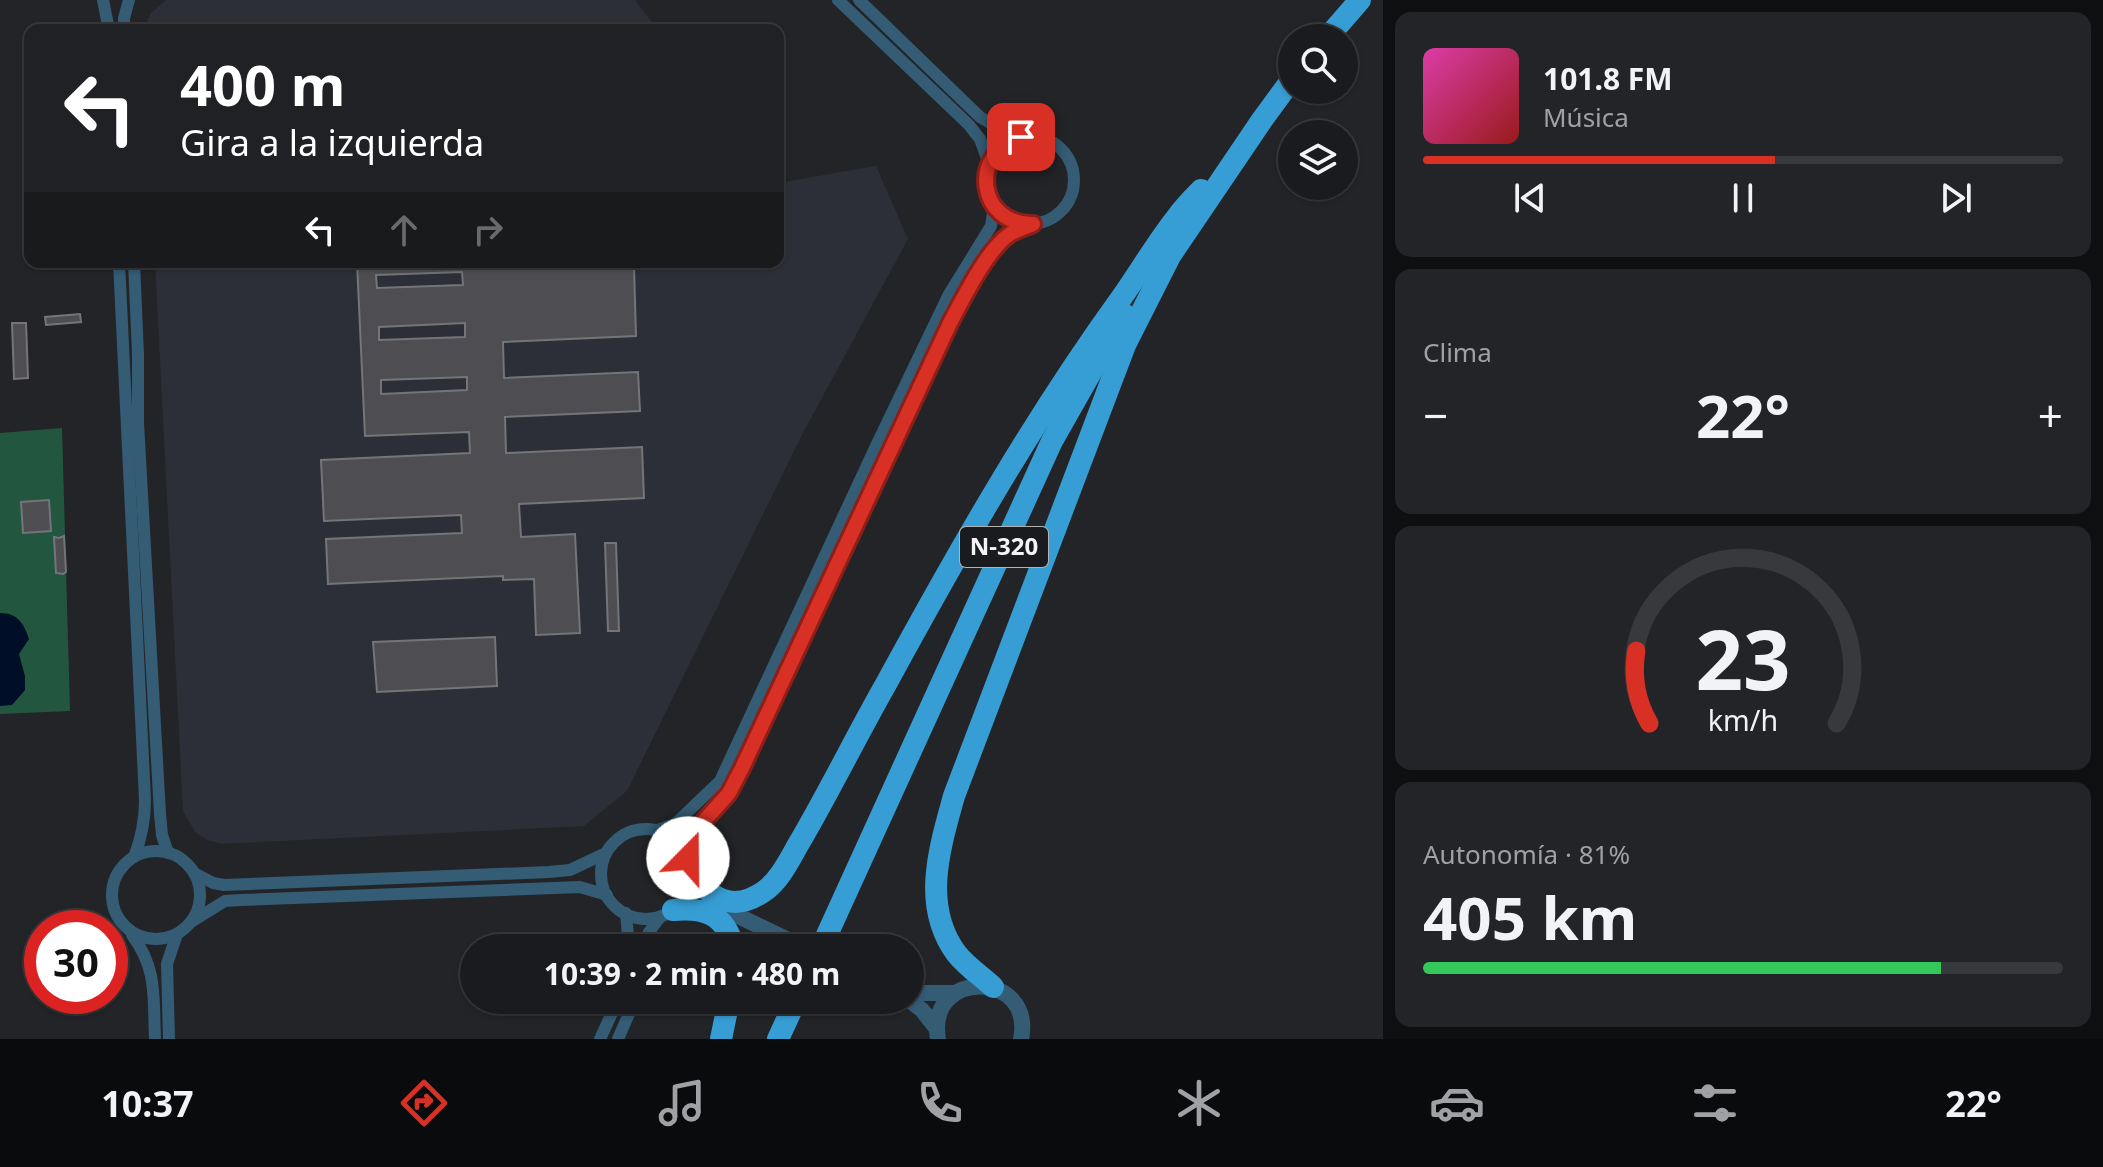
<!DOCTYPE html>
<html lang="es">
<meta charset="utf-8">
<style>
body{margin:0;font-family:"Noto Sans",sans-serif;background:#232427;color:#f1f3f6;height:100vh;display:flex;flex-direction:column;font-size:30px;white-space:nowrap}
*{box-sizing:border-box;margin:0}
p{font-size:26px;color:#9fa1a4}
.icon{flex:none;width:44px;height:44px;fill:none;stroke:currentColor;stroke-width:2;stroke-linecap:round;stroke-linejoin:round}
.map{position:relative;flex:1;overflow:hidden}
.side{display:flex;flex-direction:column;gap:12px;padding:12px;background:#0e0f10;width:720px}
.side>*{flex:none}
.hud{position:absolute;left:24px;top:24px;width:760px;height:244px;border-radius:16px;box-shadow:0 2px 6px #0004,0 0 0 2px #38393c;background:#202124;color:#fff;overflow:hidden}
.tools{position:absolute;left:1278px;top:24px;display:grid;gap:16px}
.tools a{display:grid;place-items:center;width:80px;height:80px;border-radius:50%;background:#1a1b1e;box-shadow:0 2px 6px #0004,0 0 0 2px #38393c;font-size:40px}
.speed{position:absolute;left:24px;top:910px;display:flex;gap:16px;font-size:40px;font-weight:700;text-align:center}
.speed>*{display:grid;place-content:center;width:104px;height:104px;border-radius:50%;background:#1a1b1e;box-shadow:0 2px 6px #0004,0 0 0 2px #38393c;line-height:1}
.speed .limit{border:12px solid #d22;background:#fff;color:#111}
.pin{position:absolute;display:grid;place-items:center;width:68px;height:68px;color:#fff;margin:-34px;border-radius:16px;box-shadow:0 4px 12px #0006}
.me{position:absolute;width:88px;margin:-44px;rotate:22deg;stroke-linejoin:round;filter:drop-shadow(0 0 6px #0008)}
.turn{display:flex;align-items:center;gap:28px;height:168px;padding:0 24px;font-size:36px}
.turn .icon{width:104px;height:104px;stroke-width:2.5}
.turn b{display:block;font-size:56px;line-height:68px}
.lanes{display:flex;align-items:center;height:76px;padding:0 24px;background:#0003;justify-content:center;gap:40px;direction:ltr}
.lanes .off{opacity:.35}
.big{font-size:60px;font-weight:700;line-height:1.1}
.side .widget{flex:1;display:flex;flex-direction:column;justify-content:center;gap:12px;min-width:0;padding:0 28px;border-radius:16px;background:#232427}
.side .dial{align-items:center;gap:0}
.dial svg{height:208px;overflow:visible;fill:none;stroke:#38393c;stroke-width:7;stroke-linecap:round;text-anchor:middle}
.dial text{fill:#f1f3f6;stroke:none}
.song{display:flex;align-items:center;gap:24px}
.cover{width:96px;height:96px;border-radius:12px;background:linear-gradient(135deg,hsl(320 70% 55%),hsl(0 70% 35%))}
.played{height:8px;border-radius:4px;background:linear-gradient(90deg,#d93025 55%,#38393c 55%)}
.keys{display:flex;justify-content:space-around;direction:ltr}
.heat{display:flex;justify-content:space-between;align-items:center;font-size:44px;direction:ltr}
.charge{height:12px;border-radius:6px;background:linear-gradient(90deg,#34c759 81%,#38393c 0)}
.trip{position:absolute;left:460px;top:934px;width:464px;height:80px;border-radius:40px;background:#1a1b1e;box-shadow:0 2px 6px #0004,0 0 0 2px #38393c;font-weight:700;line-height:80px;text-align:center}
.tab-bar{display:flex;height:128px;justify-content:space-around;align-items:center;background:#0a0b0c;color:#9fa1a4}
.tab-bar .icon{width:56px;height:56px}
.tab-bar .active{color:#d93025}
.tab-bar b{font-size:36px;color:#f1f3f6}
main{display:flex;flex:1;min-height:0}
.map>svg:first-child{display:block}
.built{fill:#2c2f38}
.green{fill:#23563f}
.water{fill:#000e27}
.building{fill:#4d4d52;stroke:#747479;stroke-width:2;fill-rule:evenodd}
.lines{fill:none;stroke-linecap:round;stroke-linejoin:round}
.minor{stroke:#345c74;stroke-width:12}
.tertiary{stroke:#345c74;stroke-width:16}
.trunk{stroke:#369ed4;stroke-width:22}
.route-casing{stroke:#8d1f18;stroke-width:20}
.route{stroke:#d93025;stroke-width:14}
.labels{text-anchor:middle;stroke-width:8;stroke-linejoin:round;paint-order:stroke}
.shield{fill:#1a1b1e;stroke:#b2b2b5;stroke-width:2}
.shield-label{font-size:24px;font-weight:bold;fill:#f3f3f6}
</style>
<main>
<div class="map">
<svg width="1383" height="1039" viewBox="0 0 1383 1039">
<rect width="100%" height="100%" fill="#232428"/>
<g class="built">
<polygon points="166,0 635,0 658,30 143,30 151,13"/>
<polygon points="876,166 908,239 804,431 627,791 584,826 221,844 207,840 195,832 183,811 155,262 778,262 778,183"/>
</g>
<polygon class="green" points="62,428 70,711 0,714 0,433"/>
<path class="water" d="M 0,613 C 18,613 24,624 29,639 L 19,654 L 25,676 L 25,690 L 12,705 L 0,706 Z"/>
<g class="building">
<path d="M 357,262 L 603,262 L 603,267 L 634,266 L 636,336 L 503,342 L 504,378 L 638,372 L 640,411 L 505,417 L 506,453 L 642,447 L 644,498 L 519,504 L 521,537 L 575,534 L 580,633 L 536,635 L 534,579 L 503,580 L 503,576 L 328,584 L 326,539 L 462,533 L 461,515 L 324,521 L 321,460 L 470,453 L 469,432 L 365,436 ZM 462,272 L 463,285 L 377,288 L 376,275 ZM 465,323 L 465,337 L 379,340 L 379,327 ZM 467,377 L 467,390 L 381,394 L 381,380 Z"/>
<polygon points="80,314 81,322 46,325 45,317"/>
<polygon points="12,323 26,323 28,378 14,379"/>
<polygon points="49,500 51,531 23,533 21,502"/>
<polygon points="64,536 66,572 63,574 56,573 54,537 59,538"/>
<polygon points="605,543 616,543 619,631 608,631"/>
<polygon points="495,637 497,686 377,692 373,642"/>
</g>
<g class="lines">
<g class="minor">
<polyline points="103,0 109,30"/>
<polyline points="838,0 969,125 980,139 989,164"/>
<polyline points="859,0 980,117 998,128 1021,137"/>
<polyline points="124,30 124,18 129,0"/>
<circle cx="1030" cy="180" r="44"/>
<path d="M 119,262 L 145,800 C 145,821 142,837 134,857"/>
<polyline points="134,262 138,355 138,423 160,814 162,835 168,853"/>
<circle cx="646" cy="874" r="45"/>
<polyline points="658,830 675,824 720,781 876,446 948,296 991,226 994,206"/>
<circle cx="156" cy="895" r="44"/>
<path d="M 688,858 L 693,836 L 704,821 L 729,793 L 742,768 L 950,323 C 963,299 987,249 1010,234 C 1017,230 1026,227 1033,224"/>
<polyline points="194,873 213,883 224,885 549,872 570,870 606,853"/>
<polyline points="626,913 629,948"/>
<polyline points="191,922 225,901 241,900 580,887 607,895"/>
<path d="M 132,935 C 158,969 153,999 155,1039"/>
<polyline points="644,948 649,932 661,916"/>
<polyline points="169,1039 167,964 177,934"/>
<polyline points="600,1039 618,1000"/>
<polyline points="618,1039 635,1000"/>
</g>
<g class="tertiary">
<polyline points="709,902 805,948"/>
<polyline points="910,993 955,993"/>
<polyline points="909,1000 922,1010 937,1029"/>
<path d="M 938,1039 C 926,968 1035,970 1021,1039"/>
</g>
<g class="trunk">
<polyline points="1327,38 1360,0"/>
<path d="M 691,873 C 711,898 732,913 763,892 C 781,880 791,856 802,838 C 831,788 857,735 886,684 C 959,550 1033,420 1122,297 C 1141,270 1157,242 1177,217 C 1184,207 1193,198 1201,190"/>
<path d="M 673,910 C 705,907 725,914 734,948"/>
<polyline points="821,948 1052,441 1124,314"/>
<path d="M 993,987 C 981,976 966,966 956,953 C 921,905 940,847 954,796 L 1125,345 L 1170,256 L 1262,120 L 1292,79"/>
<polyline points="721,1039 729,1000"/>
<polyline points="778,1039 796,1000"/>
</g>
</g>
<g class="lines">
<defs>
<path id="route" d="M 688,858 L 693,836 L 704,821 L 729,793 L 742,768 L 950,323 C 963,299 987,249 1010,234 C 1017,230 1026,227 1033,224 C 978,225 968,153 1021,137"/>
</defs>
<use href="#route" class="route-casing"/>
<use href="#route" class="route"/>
</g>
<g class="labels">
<rect class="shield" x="960" y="527" width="88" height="40" rx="6"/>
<g class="shield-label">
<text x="1004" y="555">N-320</text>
</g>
</g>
</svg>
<div class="tools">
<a><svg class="icon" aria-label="search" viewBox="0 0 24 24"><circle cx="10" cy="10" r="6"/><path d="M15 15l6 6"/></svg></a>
<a><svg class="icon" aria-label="layers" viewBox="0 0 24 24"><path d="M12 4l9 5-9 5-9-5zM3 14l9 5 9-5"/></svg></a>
</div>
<div class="speed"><div class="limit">30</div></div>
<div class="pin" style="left:1021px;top:137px;background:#d93025"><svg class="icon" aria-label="arrive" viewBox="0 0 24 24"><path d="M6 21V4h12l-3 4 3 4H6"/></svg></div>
<svg class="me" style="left:688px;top:858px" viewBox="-20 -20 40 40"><circle r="19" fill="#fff"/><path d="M0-13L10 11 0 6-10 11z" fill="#d93025"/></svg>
<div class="trip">10:39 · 2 min · 480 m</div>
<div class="hud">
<div class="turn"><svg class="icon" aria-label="left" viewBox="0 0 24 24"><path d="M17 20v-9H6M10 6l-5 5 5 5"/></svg><div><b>400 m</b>Gira a la izquierda</div></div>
<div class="lanes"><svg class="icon" aria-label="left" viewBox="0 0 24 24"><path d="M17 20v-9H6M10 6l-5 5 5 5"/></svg><svg class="icon off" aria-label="ahead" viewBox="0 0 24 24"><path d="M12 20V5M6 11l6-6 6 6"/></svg><svg class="icon off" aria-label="right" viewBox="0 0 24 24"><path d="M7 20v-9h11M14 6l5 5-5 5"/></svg></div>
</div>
</div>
<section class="side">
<div class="widget">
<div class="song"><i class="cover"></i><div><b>101.8 FM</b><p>Música</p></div></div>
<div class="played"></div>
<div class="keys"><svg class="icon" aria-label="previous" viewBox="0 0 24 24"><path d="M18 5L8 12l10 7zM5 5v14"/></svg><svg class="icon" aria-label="pause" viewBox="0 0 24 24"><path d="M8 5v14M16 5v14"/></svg><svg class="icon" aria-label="next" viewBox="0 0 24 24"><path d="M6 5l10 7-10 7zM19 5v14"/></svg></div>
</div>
<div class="widget"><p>Clima</p>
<div class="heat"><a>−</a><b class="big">22°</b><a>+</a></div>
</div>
<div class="widget dial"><svg viewBox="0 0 100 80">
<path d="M14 69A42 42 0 1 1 86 69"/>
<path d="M14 69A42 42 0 0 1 9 41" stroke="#d93025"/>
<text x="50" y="56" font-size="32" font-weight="700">23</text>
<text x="50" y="72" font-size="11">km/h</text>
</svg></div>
<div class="widget"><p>Autonomía · 81%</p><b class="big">405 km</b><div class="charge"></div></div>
</section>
</main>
<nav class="tab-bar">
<b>10:37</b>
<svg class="icon active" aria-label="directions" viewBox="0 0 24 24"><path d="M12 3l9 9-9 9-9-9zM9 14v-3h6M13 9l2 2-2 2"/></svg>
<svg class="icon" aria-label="music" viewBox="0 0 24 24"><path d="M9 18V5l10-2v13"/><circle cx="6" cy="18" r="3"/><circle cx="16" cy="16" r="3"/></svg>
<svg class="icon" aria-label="phone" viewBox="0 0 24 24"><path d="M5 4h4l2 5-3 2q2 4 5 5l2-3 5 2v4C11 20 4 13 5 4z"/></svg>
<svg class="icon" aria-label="climate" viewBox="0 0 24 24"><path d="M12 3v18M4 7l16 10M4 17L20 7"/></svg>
<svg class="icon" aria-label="car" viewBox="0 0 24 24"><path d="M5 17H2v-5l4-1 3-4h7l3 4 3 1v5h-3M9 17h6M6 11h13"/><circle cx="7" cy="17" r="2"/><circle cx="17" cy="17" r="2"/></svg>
<svg class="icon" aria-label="filters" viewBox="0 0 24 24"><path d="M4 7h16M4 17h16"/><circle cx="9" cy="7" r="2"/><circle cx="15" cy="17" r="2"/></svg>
<b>22°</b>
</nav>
